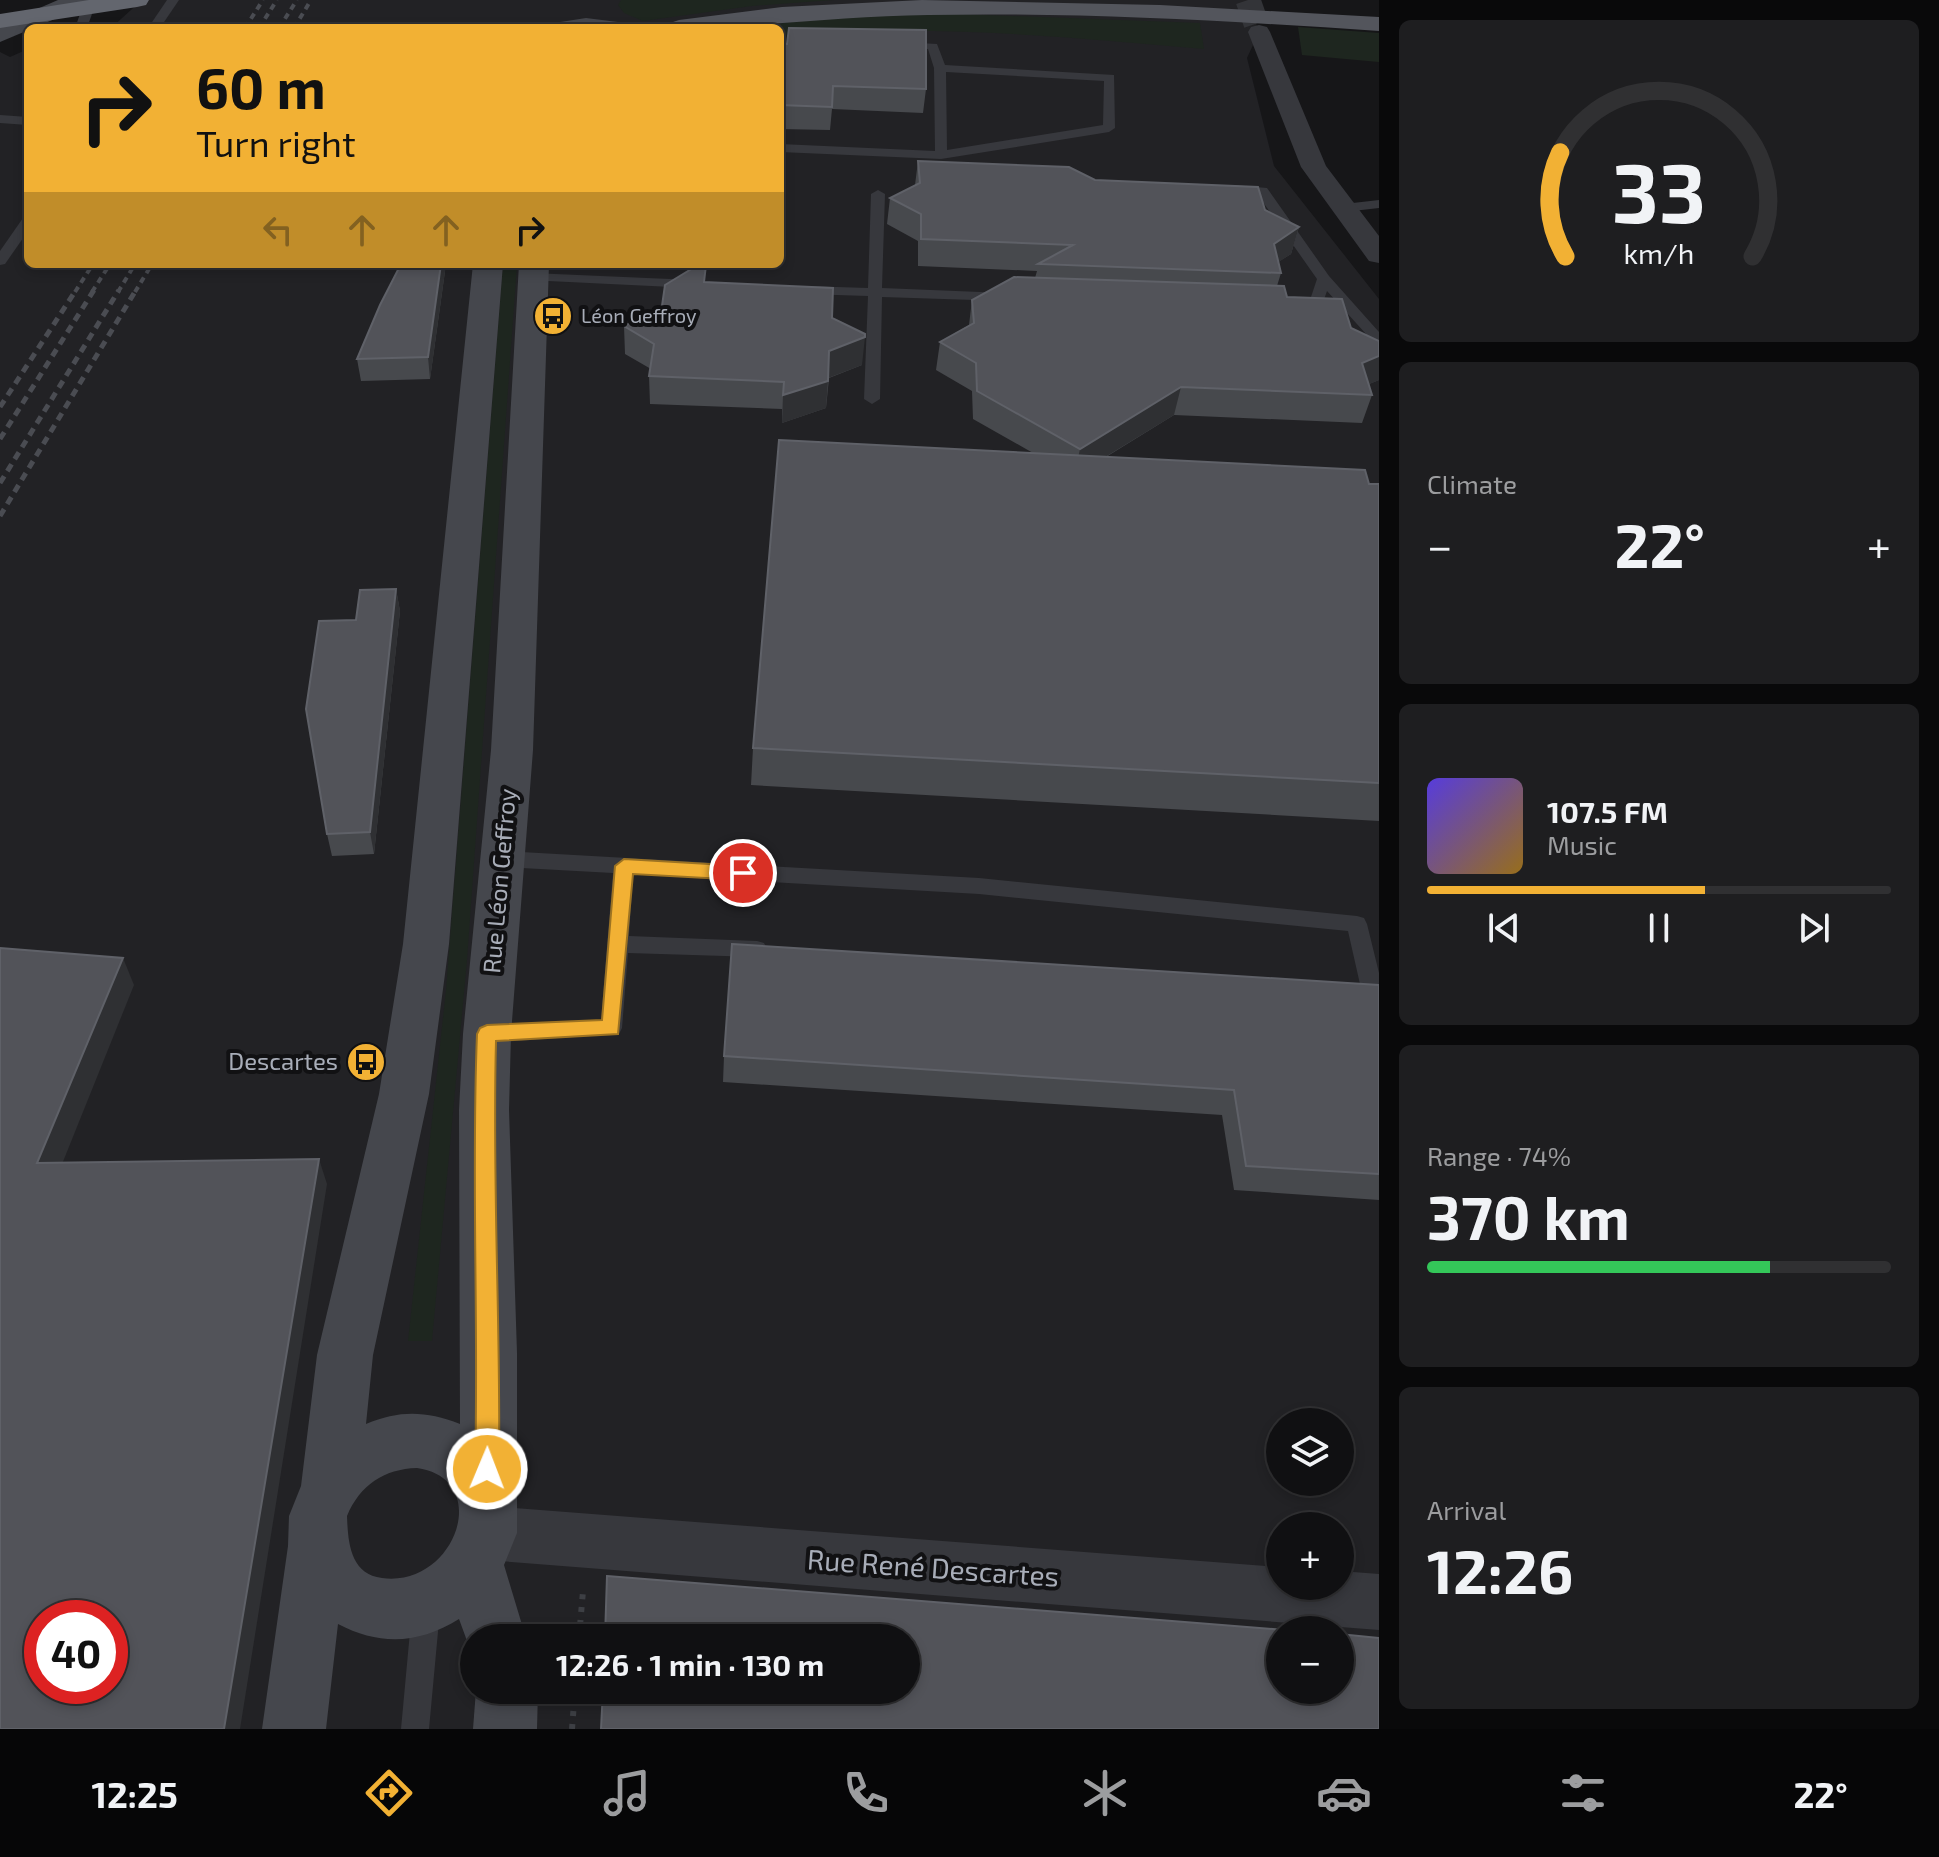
<!DOCTYPE html>
<meta charset="utf-8">
<style>
body{margin:0;font-family:"Exo 2",sans-serif;background:#1e1e20;color:#f1f3f6;height:100vh;display:flex;flex-direction:column;font-size:30px;white-space:nowrap}
*{box-sizing:border-box;margin:0}
p{font-size:26px;color:#9c9d9f}
.icon{flex:none;width:44px;height:44px;fill:none;stroke:currentColor;stroke-width:2;stroke-linecap:round;stroke-linejoin:round}
.map{position:relative;flex:1;overflow:hidden}
.panel{display:flex;flex-direction:column;gap:20px;padding:20px;background:#09090a;width:560px}
.panel>*{flex:none}
.hud{position:absolute;left:24px;top:24px;width:760px;height:244px;border-radius:12px;box-shadow:0 4px 12px #0003,0 0 0 2px #303032;background:#f2b134;color:#111;overflow:hidden}
.controls{position:absolute;left:1266px;top:1408px;display:grid;gap:16px}
.controls a{display:grid;place-items:center;width:88px;height:88px;border-radius:50%;background:#101012;box-shadow:0 4px 12px #0003,0 0 0 2px #303032;font-size:40px}
.speed{position:absolute;left:24px;top:1600px;display:flex;gap:16px;font-size:40px;font-weight:700;text-align:center}
.speed>*{display:grid;place-content:center;width:104px;height:104px;border-radius:50%;background:#101012;box-shadow:0 4px 12px #0003,0 0 0 2px #303032;line-height:1}
.speed .limit{border:12px solid #d22;background:#fff;color:#111}
.pin{position:absolute;display:grid;place-items:center;width:68px;height:68px;color:#fff;margin:-34px;border:4px solid #fff;border-radius:50%;box-shadow:0 2px 8px #0007}
.me{position:absolute;width:88px;margin:-44px;rotate:1deg;stroke-linejoin:round;filter:drop-shadow(0 0 6px #0008)}
.turn{display:flex;align-items:center;gap:28px;height:168px;padding:0 40px;font-size:36px}
.turn .icon{width:104px;height:104px;stroke-width:2.5}
.turn b{display:block;font-size:56px;line-height:68px}
.lanes{display:flex;align-items:center;height:76px;padding:0 40px;background:#0003;justify-content:center;gap:40px;direction:ltr}
.lanes .off{opacity:.35}
.big{font-size:60px;font-weight:700;line-height:1.1}
.panel .card{flex:1;display:flex;flex-direction:column;justify-content:center;gap:12px;min-width:0;padding:0 28px;border-radius:12px;background:#1e1e20}
.panel .dial{align-items:center;gap:0}
.dial svg{height:208px;overflow:visible;fill:none;stroke:#303032;stroke-width:7;stroke-linecap:round;text-anchor:middle}
.dial text{fill:#f1f3f6;stroke:none}
.song{display:flex;align-items:center;gap:24px}
.cover{width:96px;height:96px;border-radius:12px;background:linear-gradient(135deg,hsl(250 70% 55%),hsl(40 70% 35%))}
.played{height:8px;border-radius:4px;background:linear-gradient(90deg,#f2b134 60%,#303032 60%)}
.keys{display:flex;justify-content:space-around;direction:ltr}
.heat{display:flex;justify-content:space-between;align-items:center;font-size:44px;direction:ltr}
.charge{height:12px;border-radius:6px;background:linear-gradient(90deg,#34c759 74%,#303032 0)}
.trip{position:absolute;left:460px;top:1624px;width:460px;height:80px;border-radius:40px;background:#101012;box-shadow:0 4px 12px #0003,0 0 0 2px #303032;font-weight:700;line-height:80px;text-align:center}
.tabs{display:flex;height:128px;justify-content:space-around;align-items:center;background:#060607;color:#9c9d9f}
.tabs .icon{width:56px;height:56px}
.tabs .current{color:#f2b134}
.tabs b{font-size:36px;color:#f1f3f6}
main{display:flex;flex:1;min-height:0}
.map>svg:first-child{display:block}
.built{fill:#222225;fill-rule:evenodd}
.green{fill:#1e261f}
.lines{fill:none;stroke-linecap:round;stroke-linejoin:round}
.street-tunnel{stroke:#333438;stroke-width:25;stroke-dasharray:25 12;stroke-linecap:butt}
.path{stroke:#3d3f44;stroke-width:6;stroke-dasharray:5 8;stroke-linecap:butt}
.lane{fill:#37383d;fill-rule:evenodd}
.street{fill:#37383d;fill-rule:evenodd}
.secondary{fill:#45474d;fill-rule:evenodd}
.primary{fill:#53555c;fill-rule:evenodd}
.highway{fill:#63666e;fill-rule:evenodd}
.rail-far1{stroke:#4a4c52;stroke-width:4;stroke-dasharray:6 5;stroke-linecap:butt}
.rail{stroke:#4a4c52;stroke-width:5;stroke-dasharray:8 6;stroke-linecap:butt}
.wall{fill:#47494d}
.shaded-wall{fill:#2f3033}
.building{fill:#525359;stroke:#5f6168;stroke-width:2;fill-rule:evenodd}
.route{fill:#f2b134;stroke:#9d7322;stroke-width:2}
.labels{text-anchor:middle;stroke-width:8;stroke-linejoin:round;paint-order:stroke}
.far-poi-label{font-size:20px;fill:#a8adb8;stroke:#111113;text-anchor:start}
.street-label{font-size:24px;fill:#a8adb8;stroke:#111113}
.poi-label{font-size:24px;fill:#a8adb8;stroke:#111113;text-anchor:end}
.near-street-label{font-size:28px;fill:#a8adb8;stroke:#111113}
</style>
<main>
<div class="map">
<svg width="1379" height="1729" viewBox="0 0 1379 1729">
<rect width="100%" height="100%" fill="#161618"/>
<path class="built" d="M 142,0 L 1248,0 L 1259,32 L 1247,58 L 1274,166 L 1379,299 L 1379,1729 L 0,1729 L 0,52 L 10,57 L 28,49 L 28,264 L 780,264 L 780,28 L 111,28 ZM 1280,1422 L 1340,1422 L 1340,1482 L 1280,1482 ZM 1280,1526 L 1340,1526 L 1340,1586 L 1280,1586 ZM 42,1618 L 110,1618 L 110,1686 L 42,1686 ZM 1280,1630 L 1340,1630 L 1340,1690 L 1280,1690 ZM 474,1638 L 906,1638 L 906,1690 L 474,1690 Z"/>
<g class="green">
<polygon points="621,0 834,0 752,6 643,21 624,13 618,5"/>
<path d="M 960,14 L 1200,23 L 1204,49 C 1064,37 920,22 780,37 L 780,28 L 741,28 L 854,15 Z"/>
<polygon points="1298,27 1379,33 1379,62 1302,55"/>
<polygon points="503,264 517,264 467,960 432,1341 408,1341 446,990"/>
</g>
<g class="lines">
<polyline class="street-tunnel" points="1248,0 1259,32"/>
<g class="path">
<polyline points="579,1638 583,1591"/>
<polyline points="572,1729 575,1690"/>
</g>
<g class="lane">
<polygon points="85,0 97,0 87,28 75,28"/>
<polygon points="167,0 179,0 160,28 148,28"/>
<path d="M 900,42 L 937,44 L 945,65 L 1114,75 L 1115,128 L 1109,132 L 941,159 L 780,152 L 780,144 L 935,151 L 934,68 L 928,49 L 896,47 L 896,43 ZM 946,72 L 1104,81 L 1103,125 L 947,150 Z"/>
<polygon points="0,115 28,117 28,125 0,123"/>
<polygon points="1233,185 1267,188 1329,276 1379,332 1379,371 1372,367 1366,334 1327,291 1320,311 1296,310 1296,304 1309,303 1317,279 1258,195 1228,192 1228,186"/>
<polygon points="878,190 885,194 882,288 1005,293 1012,297 1005,301 882,297 880,399 872,404 864,399 868,296 805,294 798,290 805,286 868,288 871,194"/>
<polygon points="1379,200 1379,208 1344,212 1337,208 1344,204"/>
<polygon points="28,217 28,231 5,264 0,265 0,251 23,218"/>
<polygon points="532,273 693,280 700,284 693,288 527,280 527,274"/>
<polygon points="502,851 979,878 1357,916 1364,918 1367,924 1379,973 1379,1003 1365,999 1362,993 1348,931 979,894 633,874 629,936 757,941 764,943 767,949 764,955 757,957 628,953 622,1028 619,1034 487,1043 479,1040 476,1034 479,1028 487,1025 601,1020 613,873 502,867 495,864 492,859 495,854"/>
<polygon points="426,1596 436,1600 440,1610 429,1729 401,1729 412,1610 416,1600"/>
</g>
<g class="street">
<polygon points="1259,25 1267,27 1270,32 1326,166 1379,236 1379,263 1369,261 1301,167 1248,32 1251,27"/>
<polygon points="487,1506 1280,1567 1280,1586 1340,1586 1340,1571 1379,1574 1379,1630 487,1560 468,1552 460,1533 468,1514"/>
</g>
<g class="secondary">
<polygon points="58,0 91,0 88,5 0,42 0,25"/>
<polygon points="586,18 626,23 630,28 550,28 554,23"/>
<path d="M 473,264 L 503,264 L 449,944 L 429,1094 L 373,1355 L 366,1424 C 400,1410 426,1411 460,1424 L 459,1110 L 463,1034 L 491,750 L 519,264 L 549,264 L 533,750 L 511,1034 L 509,1110 L 517,1353 L 517,1533 L 504,1565 L 526,1638 L 474,1638 L 474,1660 L 459,1619 C 419,1644 380,1646 338,1624 L 326,1729 L 262,1729 L 288,1546 L 289,1516 L 301,1486 L 317,1355 L 379,1094 L 403,944 ZM 417,1468 C 494,1479 455,1588 382,1578 C 350,1574 348,1542 347,1516 C 360,1485 384,1469 417,1468 Z"/>
<polygon points="476,1690 538,1690 537,1729 473,1729"/>
</g>
<path class="primary" d="M 922,0 L 1160,5 L 1379,17 L 1379,31 C 1229,21 1078,12 928,15 C 841,16 754,28 666,28 L 670,23 L 679,20 L 782,7 Z"/>
<polygon class="highway" points="89,0 149,0 146,5 137,7 0,28 0,14"/>
<g class="rail-far1">
<polyline points="245,28 263,0"/>
<polyline points="259,28 277,0"/>
<polyline points="279,28 297,0"/>
<polyline points="294,28 311,0"/>
<polyline points="75,292 93,264"/>
<polyline points="92,292 110,264"/>
<polyline points="118,292 135,264"/>
<polyline points="135,292 152,264"/>
</g>
<g class="rail">
<polyline points="0,407 76,290"/>
<polyline points="0,439 94,290"/>
<polyline points="0,483 119,290"/>
<polyline points="0,516 136,290"/>
</g>
</g>
<g class="wall">
<polygon points="780,44 926,89 923,113 832,109 830,130 780,129"/>
<polygon points="918,161 1095,180 1265,210 1299,227 1291,254 1278,262 1281,273 1277,286 1287,297 1351,328 1379,380 1369,384 1372,395 1362,423 1174,415 1106,457 1379,484 1379,821 751,785 753,748 1033,453 973,419 972,391 936,370 940,342 969,325 972,300 1035,278 1037,271 918,266 918,241 887,224 890,198 915,185"/>
<polygon points="401,264 446,264 430,379 361,381 357,359"/>
<polygon points="706,282 832,318 862,365 829,378 826,408 782,423 782,409 650,404 649,376 651,369 625,354 624,326"/>
<polygon points="396,589 400,611 374,854 332,856 327,834 356,620"/>
<polygon points="1379,985 1379,1200 1234,1190 1222,1115 723,1082 724,1056"/>
</g>
<g class="shaded-wall">
<polygon points="1299,227 1291,254 1266,270 1274,244"/>
<polygon points="441,264 446,264 430,379 428,357"/>
<polygon points="865,337 862,365 828,378 829,351"/>
<polygon points="1379,356 1379,380 1353,391 1362,363"/>
<polygon points="828,381 826,408 782,423 783,395"/>
<polygon points="1181,387 1174,415 1074,476 1080,449"/>
<polygon points="396,589 400,611 374,854 370,832"/>
<polygon points="123,958 134,985 52,1189 37,1163"/>
<polygon points="319,1159 327,1184 240,1729 224,1729"/>
</g>
<g class="building">
<polygon points="789,28 926,30 926,89 833,86 832,107 780,105 780,44 787,44"/>
<polygon points="918,161 1069,167 1095,180 1258,187 1265,210 1299,227 1274,244 1281,273 1038,264 1073,245 921,239 921,214 890,198 920,183"/>
<polygon points="401,264 441,264 428,357 357,359 380,305"/>
<polygon points="698,265 706,265 704,282 833,288 832,318 865,334 865,337 829,351 828,381 783,395 784,382 649,376 654,344 624,326 662,306 665,285"/>
<polygon points="1014,277 1284,286 1287,297 1342,299 1351,328 1379,341 1379,356 1362,363 1372,395 1181,387 1080,449 977,391 976,363 940,342 974,323 972,300"/>
<polygon points="779,440 1365,470 1369,484 1379,484 1379,783 753,748"/>
<polygon points="396,589 370,832 327,834 306,709 319,621 356,620 360,590"/>
<polygon points="732,944 1379,985 1379,1174 1246,1166 1234,1090 724,1056"/>
<path d="M 0,948 L 123,958 L 37,1163 L 319,1159 L 224,1729 L 0,1729 ZM 42,1618 L 110,1618 L 110,1686 L 42,1686 Z"/>
<polygon points="607,1576 1285,1630 1280,1630 1280,1690 1340,1690 1340,1634 1379,1638 1379,1729 601,1729 603,1690 906,1690 906,1638 605,1638"/>
</g>
<path class="route" d="M 624,859 L 743,866 L 752,873 L 743,880 L 633,874 L 618,1034 L 496,1041 C 492,1184 501,1327 499,1469 L 496,1478 L 487,1481 L 479,1478 L 475,1469 C 479,1324 471,1179 477,1034 L 480,1028 L 487,1025 L 602,1020 L 615,866 Z"/>
<defs>
<symbol id="bus-disc" viewBox="-11 -11 22 22"><circle r="9.5" fill="#f2b134" stroke="#111113"/><path d="M-5-6H5V4H4V6H2V4H-2V6H-4V4H-5ZM-3.5-4V0h7V-4ZM-3.5 1.2v1.5H-2V1.2ZM2 1.2v1.5H3.5V1.2Z" fill="#111"/></symbol>
</defs>
<g fill-rule="evenodd">
<use href="#bus-disc" x="531" y="294" width="44" height="44"/>
<use href="#bus-disc" x="344" y="1040" width="44" height="44"/>
</g>
<g class="labels">
<g class="far-poi-label">
<text x="581" y="323">Léon Geffroy</text>
</g>
<g class="street-label">
<text transform="translate(500 881) rotate(-85)" y="8">Rue Léon Geffroy</text>
</g>
<g class="poi-label">
<text x="338" y="1070">Descartes</text>
</g>
<g class="near-street-label">
<text transform="translate(933 1568) rotate(4)" y="10">Rue René Descartes</text>
</g>
</g>
</svg>
<div class="controls">
<a><svg class="icon" aria-label="layers" viewBox="0 0 24 24"><path d="M12 4l9 5-9 5-9-5zM3 14l9 5 9-5"/></svg></a>
<a>+</a>
<a>−</a>
</div>
<div class="speed"><div class="limit">40</div></div>
<div class="pin" style="left:743px;top:873px;background:#d93025"><svg class="icon" aria-label="arrive" viewBox="0 0 24 24"><path d="M6 21V4h12l-3 4 3 4H6"/></svg></div>
<svg class="me" style="left:487px;top:1469px" viewBox="-20 -20 40 40"><circle r="17" fill="#f2b134" stroke="#fff" stroke-width="3"/><path d="M0-11L8 9 0 5-8 9z" fill="#fff"/></svg>
<div class="trip">12:26 · 1 min · 130 m</div>
<div class="hud">
<div class="turn"><svg class="icon" aria-label="right" viewBox="0 0 24 24"><path d="M7 20v-9h11M14 6l5 5-5 5"/></svg><div><b>60 m</b>Turn right</div></div>
<div class="lanes"><svg class="icon off" aria-label="left" viewBox="0 0 24 24"><path d="M17 20v-9H6M10 6l-5 5 5 5"/></svg><svg class="icon off" aria-label="ahead" viewBox="0 0 24 24"><path d="M12 20V5M6 11l6-6 6 6"/></svg><svg class="icon off" aria-label="ahead" viewBox="0 0 24 24"><path d="M12 20V5M6 11l6-6 6 6"/></svg><svg class="icon" aria-label="right" viewBox="0 0 24 24"><path d="M7 20v-9h11M14 6l5 5-5 5"/></svg></div>
</div>
</div>
<section class="panel">
<div class="card dial"><svg viewBox="0 0 100 80">
<path d="M14 69A42 42 0 1 1 86 69"/>
<path d="M14 69A42 42 0 0 1 12 29" stroke="#f2b134"/>
<text x="50" y="56" font-size="32" font-weight="700">33</text>
<text x="50" y="72" font-size="11">km/h</text>
</svg></div>
<div class="card"><p>Climate</p>
<div class="heat"><a>−</a><b class="big">22°</b><a>+</a></div>
</div>
<div class="card">
<div class="song"><i class="cover"></i><div><b>107.5 FM</b><p>Music</p></div></div>
<div class="played"></div>
<div class="keys"><svg class="icon" aria-label="previous" viewBox="0 0 24 24"><path d="M18 5L8 12l10 7zM5 5v14"/></svg><svg class="icon" aria-label="pause" viewBox="0 0 24 24"><path d="M8 5v14M16 5v14"/></svg><svg class="icon" aria-label="next" viewBox="0 0 24 24"><path d="M6 5l10 7-10 7zM19 5v14"/></svg></div>
</div>
<div class="card"><p>Range · 74%</p><b class="big">370 km</b><div class="charge"></div></div>
<div class="card"><p>Arrival</p><b class="big">12:26</b></div>
</section>
</main>
<nav class="tabs">
<b>12:25</b>
<svg class="icon current" aria-label="directions" viewBox="0 0 24 24"><path d="M12 3l9 9-9 9-9-9zM9 14v-3h6M13 9l2 2-2 2"/></svg>
<svg class="icon" aria-label="music" viewBox="0 0 24 24"><path d="M9 18V5l10-2v13"/><circle cx="6" cy="18" r="3"/><circle cx="16" cy="16" r="3"/></svg>
<svg class="icon" aria-label="phone" viewBox="0 0 24 24"><path d="M5 4h4l2 5-3 2q2 4 5 5l2-3 5 2v4C11 20 4 13 5 4z"/></svg>
<svg class="icon" aria-label="climate" viewBox="0 0 24 24"><path d="M12 3v18M4 7l16 10M4 17L20 7"/></svg>
<svg class="icon" aria-label="car" viewBox="0 0 24 24"><path d="M5 17H2v-5l4-1 3-4h7l3 4 3 1v5h-3M9 17h6M6 11h13"/><circle cx="7" cy="17" r="2"/><circle cx="17" cy="17" r="2"/></svg>
<svg class="icon" aria-label="filters" viewBox="0 0 24 24"><path d="M4 7h16M4 17h16"/><circle cx="9" cy="7" r="2"/><circle cx="15" cy="17" r="2"/></svg>
<b>22°</b>
</nav>
